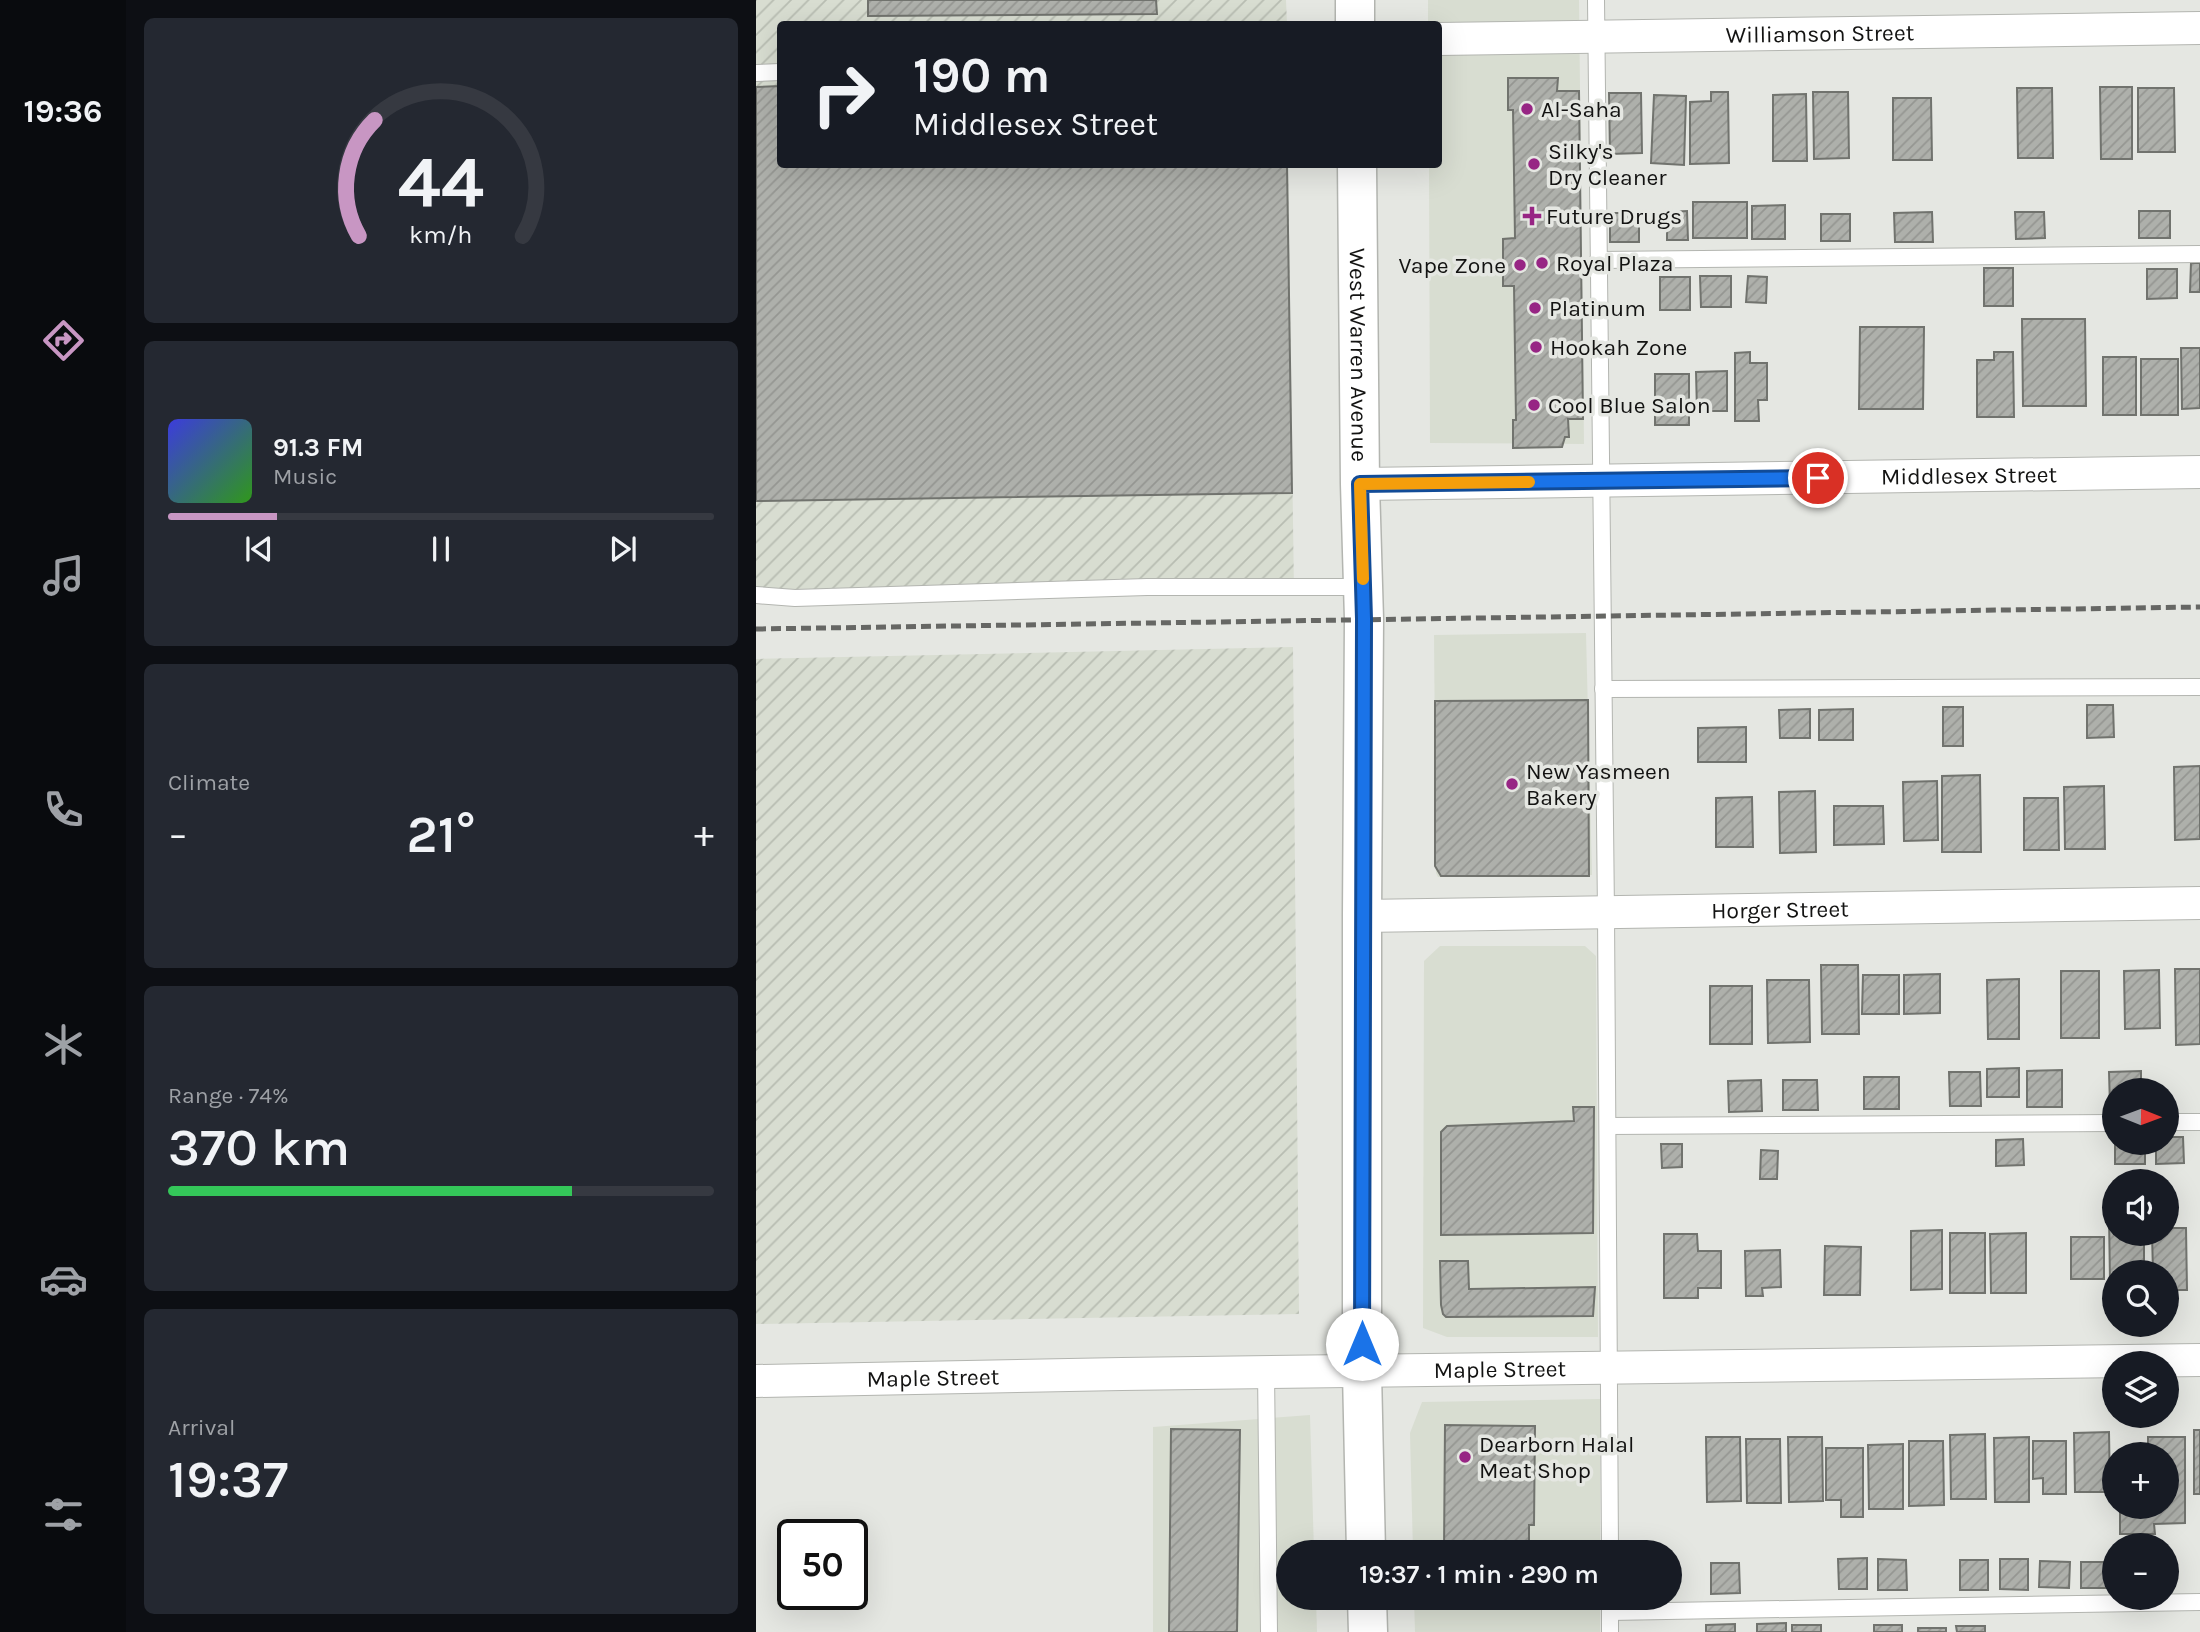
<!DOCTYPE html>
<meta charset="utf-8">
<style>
body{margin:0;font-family:Karla,sans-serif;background:#242831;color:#f1f3f6;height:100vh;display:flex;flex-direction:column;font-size:26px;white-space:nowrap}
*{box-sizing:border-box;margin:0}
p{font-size:23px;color:#9ea1a6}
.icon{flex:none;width:38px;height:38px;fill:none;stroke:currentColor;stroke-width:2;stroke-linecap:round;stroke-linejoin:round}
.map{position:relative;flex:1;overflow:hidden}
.sheet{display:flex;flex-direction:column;gap:18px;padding:18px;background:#0d0f14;width:630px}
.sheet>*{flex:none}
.hud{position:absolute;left:21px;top:21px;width:665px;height:147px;border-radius:7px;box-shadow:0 7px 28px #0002;background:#171b24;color:#f1f3f6;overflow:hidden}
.needle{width:46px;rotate:91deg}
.buttons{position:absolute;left:1346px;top:1078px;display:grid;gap:14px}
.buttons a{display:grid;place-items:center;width:77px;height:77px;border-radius:50%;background:#171b24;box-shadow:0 7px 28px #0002;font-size:35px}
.speed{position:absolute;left:21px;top:1519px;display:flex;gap:14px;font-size:35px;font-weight:700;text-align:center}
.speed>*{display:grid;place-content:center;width:91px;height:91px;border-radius:50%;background:#171b24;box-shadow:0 7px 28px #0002;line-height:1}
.speed .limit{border:4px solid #111;border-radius:10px;background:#fff;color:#111}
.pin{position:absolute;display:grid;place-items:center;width:60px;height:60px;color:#fff;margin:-30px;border:4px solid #fff;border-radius:50%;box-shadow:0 2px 7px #0007}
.me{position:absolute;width:77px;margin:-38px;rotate:0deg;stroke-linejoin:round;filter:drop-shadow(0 0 5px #0008)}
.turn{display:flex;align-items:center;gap:24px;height:147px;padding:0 21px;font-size:32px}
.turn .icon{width:91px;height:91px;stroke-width:2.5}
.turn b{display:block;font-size:49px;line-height:60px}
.big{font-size:52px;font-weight:600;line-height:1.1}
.sheet .card{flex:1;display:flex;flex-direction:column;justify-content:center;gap:10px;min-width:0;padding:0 24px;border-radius:10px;background:#242831}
.sheet .dial{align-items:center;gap:0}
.dial svg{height:182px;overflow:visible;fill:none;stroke:#363941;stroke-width:7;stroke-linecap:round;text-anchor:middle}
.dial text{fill:#f1f3f6;stroke:none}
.song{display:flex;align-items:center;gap:21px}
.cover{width:84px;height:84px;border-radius:10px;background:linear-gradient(135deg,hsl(240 70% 55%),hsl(110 70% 35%))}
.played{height:7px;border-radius:4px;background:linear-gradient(90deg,#c896c3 20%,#363941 20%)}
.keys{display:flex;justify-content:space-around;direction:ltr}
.heat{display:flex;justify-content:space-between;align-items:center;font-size:38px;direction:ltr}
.charge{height:10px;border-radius:5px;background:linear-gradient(90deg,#34c759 74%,#363941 0)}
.trip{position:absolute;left:520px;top:1540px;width:406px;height:70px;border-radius:35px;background:#171b24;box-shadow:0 7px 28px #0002;font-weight:600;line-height:70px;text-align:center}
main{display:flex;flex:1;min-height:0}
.tab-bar{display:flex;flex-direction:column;width:126px;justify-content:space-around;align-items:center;background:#090b0e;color:#9ea1a6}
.tab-bar .icon{width:49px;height:49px}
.tab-bar .active{color:#c896c3}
.tab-bar b{font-size:32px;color:#f1f3f6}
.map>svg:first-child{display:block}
.built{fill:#d8ddd1}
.industrial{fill:url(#industrial-furrows)}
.building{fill:url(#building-hatch);stroke:#71736e;stroke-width:2}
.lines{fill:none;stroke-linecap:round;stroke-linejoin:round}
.lane-casing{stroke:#b3b5b0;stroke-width:18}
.street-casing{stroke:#b3b5b0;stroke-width:34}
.secondary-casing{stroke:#b3b5b0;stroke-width:41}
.lane{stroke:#fff;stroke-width:16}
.street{stroke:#fff;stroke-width:32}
.secondary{stroke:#fff;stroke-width:38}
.rail{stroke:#666764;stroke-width:5;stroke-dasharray:10 5;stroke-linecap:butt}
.route-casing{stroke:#114b97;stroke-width:18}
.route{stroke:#1a73e8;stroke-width:12}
.slow{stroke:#f59e0b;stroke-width:12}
.poi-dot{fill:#972584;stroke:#e5e7e2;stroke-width:2.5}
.labels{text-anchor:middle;stroke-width:7;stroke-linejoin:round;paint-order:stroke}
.street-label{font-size:23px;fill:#131312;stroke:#e5e7e2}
.poi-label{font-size:23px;fill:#131312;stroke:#e5e7e2;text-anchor:start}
</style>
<main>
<nav class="tab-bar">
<b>19:36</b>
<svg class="icon active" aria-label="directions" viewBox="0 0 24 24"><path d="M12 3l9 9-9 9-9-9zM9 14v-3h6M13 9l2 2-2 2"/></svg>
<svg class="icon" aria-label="music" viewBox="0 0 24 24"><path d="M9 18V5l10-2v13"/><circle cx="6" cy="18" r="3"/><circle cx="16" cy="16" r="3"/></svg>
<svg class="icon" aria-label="phone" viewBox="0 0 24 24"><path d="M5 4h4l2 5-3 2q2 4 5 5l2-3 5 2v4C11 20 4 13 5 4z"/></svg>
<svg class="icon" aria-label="climate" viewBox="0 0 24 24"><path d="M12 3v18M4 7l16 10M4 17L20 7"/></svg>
<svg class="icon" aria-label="car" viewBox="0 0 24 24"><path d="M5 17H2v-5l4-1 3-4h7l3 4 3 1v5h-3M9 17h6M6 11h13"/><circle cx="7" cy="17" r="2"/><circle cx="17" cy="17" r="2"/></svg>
<svg class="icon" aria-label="filters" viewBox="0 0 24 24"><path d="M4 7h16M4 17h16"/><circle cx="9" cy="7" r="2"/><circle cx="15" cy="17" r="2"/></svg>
</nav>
<section class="sheet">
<div class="card dial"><svg viewBox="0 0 100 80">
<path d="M14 69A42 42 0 1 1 86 69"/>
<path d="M14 69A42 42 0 0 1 21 18" stroke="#c896c3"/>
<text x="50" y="56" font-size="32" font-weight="700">44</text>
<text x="50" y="72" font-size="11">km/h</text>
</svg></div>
<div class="card">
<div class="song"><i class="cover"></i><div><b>91.3 FM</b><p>Music</p></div></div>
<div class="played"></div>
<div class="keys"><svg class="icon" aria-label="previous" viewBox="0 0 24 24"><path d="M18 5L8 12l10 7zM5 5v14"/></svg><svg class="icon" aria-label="pause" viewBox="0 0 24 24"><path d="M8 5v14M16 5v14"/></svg><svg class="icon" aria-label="next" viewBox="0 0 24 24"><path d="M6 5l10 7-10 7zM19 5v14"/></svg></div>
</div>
<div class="card"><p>Climate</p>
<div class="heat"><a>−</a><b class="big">21°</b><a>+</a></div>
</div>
<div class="card"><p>Range · 74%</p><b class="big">370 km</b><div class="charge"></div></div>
<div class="card"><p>Arrival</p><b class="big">19:37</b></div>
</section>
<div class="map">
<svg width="1444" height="1632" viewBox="0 0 1444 1632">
<defs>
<pattern id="industrial-furrows" width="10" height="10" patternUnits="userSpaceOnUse" patternTransform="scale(1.75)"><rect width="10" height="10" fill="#d8ddd1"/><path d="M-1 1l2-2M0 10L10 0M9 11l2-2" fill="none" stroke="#b8bdb2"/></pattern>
<pattern id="building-hatch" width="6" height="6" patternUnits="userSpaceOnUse" patternTransform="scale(1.75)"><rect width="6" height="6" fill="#aeb0ab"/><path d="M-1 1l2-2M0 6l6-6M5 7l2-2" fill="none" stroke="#959692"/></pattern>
</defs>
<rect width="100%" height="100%" fill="#e5e7e2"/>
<g class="built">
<polygon points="672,0 823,0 828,444 674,443 673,165 682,164 682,24 672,24"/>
<polygon points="830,633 836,875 682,877 680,873 678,635"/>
<polygon points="684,946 829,946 840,956 842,1337 691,1337 667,1328 668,961"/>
<polygon points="844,1399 844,1552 657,1552 654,1433 666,1402"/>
<polygon points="554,1415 558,1552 532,1552 532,1598 560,1598 561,1632 397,1632 397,1427"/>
<polygon points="658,1598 844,1598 844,1632 659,1632"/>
</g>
<g class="industrial">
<polygon points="0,0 530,0 531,24 24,24 24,164 532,165 538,592 0,598"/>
<polygon points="537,647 543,1314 0,1324 0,659"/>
</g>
<g class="building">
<polygon points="112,0 400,0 401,14 112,16"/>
<polygon points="752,78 802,78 801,91 823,91 827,419 812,419 813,437 809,437 806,447 757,448 757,420 760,420 758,286 747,286 747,239 759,238 757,110 752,110"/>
<polygon points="24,86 24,164 531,164 536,493 0,501 0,87"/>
<polygon points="1344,87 1376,87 1376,159 1345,159"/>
<polygon points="1261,88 1296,88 1297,158 1262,158"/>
<polygon points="1382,88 1418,88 1419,152 1382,152"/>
<polygon points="955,92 972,92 973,163 934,164 934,102 955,101"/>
<polygon points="1057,92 1092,92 1093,158 1058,159"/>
<polygon points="853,93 885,93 886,153 854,154"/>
<polygon points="1050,94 1051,161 1017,161 1017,95"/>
<polygon points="898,95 930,96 928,165 895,163"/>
<polygon points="1137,98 1175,98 1176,160 1137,160"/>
<rect x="937" y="202" width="54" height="36"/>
<polygon points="1029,205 1029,239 996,239 996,206"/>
<polygon points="931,211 932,240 911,240 911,212"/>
<rect x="1383" y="211" width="31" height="27"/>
<polygon points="1176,212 1177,242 1139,242 1138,213"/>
<polygon points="1259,212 1288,212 1289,238 1260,239"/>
<rect x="854" y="213" width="29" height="29"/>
<rect x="1065" y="214" width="29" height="27"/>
<polygon points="1435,263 1444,263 1444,292 1434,292"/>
<rect x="1228" y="268" width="29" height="38"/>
<polygon points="1391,269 1421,269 1421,298 1391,299"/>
<polygon points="944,276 975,276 975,307 945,307"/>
<polygon points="992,276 1011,277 1010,303 990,302"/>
<rect x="904" y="277" width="30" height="33"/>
<polygon points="1266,319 1329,319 1330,406 1267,406"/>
<polygon points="1104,327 1168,327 1167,409 1103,409"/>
<polygon points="1425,348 1444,348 1444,408 1426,409"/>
<polygon points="994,352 994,363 1011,363 1011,400 1002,400 1003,421 979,421 979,353"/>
<polygon points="1238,352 1257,352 1258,417 1221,417 1221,360 1238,360"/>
<rect x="1347" y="357" width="33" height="58"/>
<rect x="1385" y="359" width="37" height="56"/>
<polygon points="971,371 971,411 941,411 940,372"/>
<rect x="899" y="374" width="34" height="51"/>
<polygon points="832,700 833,876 685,876 679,866 679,701"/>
<polygon points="1331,705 1357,705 1358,737 1331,738"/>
<rect x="1187" y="707" width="20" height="39"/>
<polygon points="1054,709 1054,738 1024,738 1023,710"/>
<polygon points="1097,709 1097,740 1063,740 1063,710"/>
<polygon points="990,727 990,762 942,762 942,728"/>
<polygon points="1444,766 1444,839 1419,840 1418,767"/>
<polygon points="1224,775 1225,852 1186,852 1186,776"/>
<polygon points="1181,781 1182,840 1148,841 1147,782"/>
<polygon points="1348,786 1349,849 1309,849 1308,787"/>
<polygon points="1059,791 1060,852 1024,853 1023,792"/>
<polygon points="996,797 997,847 960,847 960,798"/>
<polygon points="1268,798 1302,798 1303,850 1268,850"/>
<polygon points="1078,806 1127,806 1128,844 1078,845"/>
<polygon points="1065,965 1102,965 1103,1034 1066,1034"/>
<polygon points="1419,969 1444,969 1444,1044 1420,1045"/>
<polygon points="1403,970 1404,1028 1369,1029 1368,971"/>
<rect x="1305" y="971" width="38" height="67"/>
<polygon points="1184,974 1184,1013 1148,1014 1148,975"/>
<polygon points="1107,975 1143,975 1143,1014 1106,1014"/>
<polygon points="1263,979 1263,1039 1232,1039 1231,980"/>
<polygon points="1011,980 1053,980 1054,1042 1012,1043"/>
<rect x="954" y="986" width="42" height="58"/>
<polygon points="1263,1068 1263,1097 1231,1097 1231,1069"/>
<polygon points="1306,1070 1306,1107 1271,1107 1271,1071"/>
<polygon points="1385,1071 1385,1090 1358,1090 1358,1106 1354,1106 1353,1072"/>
<polygon points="1193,1072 1224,1072 1225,1106 1194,1106"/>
<rect x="1108" y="1077" width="35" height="32"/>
<polygon points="1005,1080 1006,1111 973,1112 972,1081"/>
<polygon points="1027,1080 1061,1080 1062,1110 1027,1110"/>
<polygon points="817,1107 838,1107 837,1233 685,1235 685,1132 691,1126 818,1121"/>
<polygon points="1410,1137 1427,1137 1428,1163 1400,1164 1400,1143 1410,1143"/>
<polygon points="1267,1139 1268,1165 1240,1166 1240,1140"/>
<rect x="1359" y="1143" width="30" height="21"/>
<polygon points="905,1144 926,1144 926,1167 906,1168"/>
<polygon points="1005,1150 1022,1151 1021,1179 1004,1179"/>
<polygon points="1353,1216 1358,1216 1358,1234 1388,1234 1388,1272 1358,1272 1358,1282 1354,1282"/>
<polygon points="1410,1228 1430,1228 1431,1290 1410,1290 1410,1272 1397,1272 1396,1234 1410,1234"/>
<polygon points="1186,1230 1186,1289 1155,1290 1155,1231"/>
<rect x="1194" y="1233" width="35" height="60"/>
<polygon points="1270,1233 1270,1293 1235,1293 1234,1234"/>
<polygon points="908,1234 941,1234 942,1251 965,1251 965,1288 942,1288 942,1298 908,1298"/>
<rect x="1315" y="1237" width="33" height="42"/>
<polygon points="1069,1246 1105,1247 1104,1295 1068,1295"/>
<polygon points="1024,1250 1025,1287 1006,1288 1007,1296 990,1296 989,1251"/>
<polygon points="684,1261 712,1261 713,1289 839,1287 837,1316 690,1317 687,1314 685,1305"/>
<polygon points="689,1425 779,1426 778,1525 773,1525 773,1552 688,1552"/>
<polygon points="415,1429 484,1430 481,1632 413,1632"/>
<rect x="1438" y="1430" width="6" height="64"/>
<polygon points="1353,1432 1354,1492 1319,1492 1318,1433"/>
<polygon points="1229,1434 1230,1499 1195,1499 1194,1435"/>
<polygon points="950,1437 984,1437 985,1501 951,1502"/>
<polygon points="1032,1437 1066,1437 1067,1501 1033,1502"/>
<polygon points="1273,1437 1273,1502 1239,1502 1238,1438"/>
<polygon points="1392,1437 1429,1437 1429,1523 1398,1524 1399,1534 1364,1534 1364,1507 1410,1507 1410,1454 1392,1454"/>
<polygon points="990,1439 1024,1439 1025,1503 991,1503"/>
<polygon points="1153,1441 1187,1441 1188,1505 1153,1506"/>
<polygon points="1277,1441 1310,1441 1310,1494 1287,1494 1287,1478 1277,1479"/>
<polygon points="1147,1444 1147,1509 1113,1509 1112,1445"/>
<polygon points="1070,1448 1107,1448 1107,1517 1085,1517 1085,1500 1070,1500"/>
<polygon points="1111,1558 1111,1589 1083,1589 1082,1559"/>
<polygon points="1122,1559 1150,1560 1151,1590 1122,1590"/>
<polygon points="1244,1559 1272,1559 1272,1590 1244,1589"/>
<rect x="1204" y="1560" width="28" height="30"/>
<polygon points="1284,1561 1314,1562 1313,1588 1283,1587"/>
<rect x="1325" y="1562" width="29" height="26"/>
<polygon points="955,1563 983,1563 984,1593 955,1594"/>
<polygon points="1030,1623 1030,1632 1001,1632 1001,1624"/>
<polygon points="979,1624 979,1632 950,1632 950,1625"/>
<rect x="1036" y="1625" width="29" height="7"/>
<rect x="1118" y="1625" width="28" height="7"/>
<polygon points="1200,1626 1229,1626 1229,1632 1201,1632"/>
<rect x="1162" y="1628" width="28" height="4"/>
</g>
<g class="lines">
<defs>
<g id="lane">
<polyline points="840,0 850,913 854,1552"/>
<polyline points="0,73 24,72"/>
<polyline points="842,260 1444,254"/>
<polyline points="0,595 39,598 391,587 607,587"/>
<polyline points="847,689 1444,687"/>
<polyline points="1410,1122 1444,1122"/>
<polyline points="852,1126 1358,1123"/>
<polyline points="510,1372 513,1632"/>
<polyline points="854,1612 1444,1602"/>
<polyline points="854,1632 854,1598"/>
</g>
<g id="street">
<path id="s1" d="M 682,39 L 1444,28"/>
<path id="s2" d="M 604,484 L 1444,472"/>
<path id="s3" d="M 606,916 L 1444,903"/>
<path id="s4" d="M 0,1381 L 366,1374 L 1444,1360"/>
</g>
<g id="secondary">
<polyline points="599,0 599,24"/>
<path id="s5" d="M 601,164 L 604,484 L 608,619 L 606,916 L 606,1372 L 610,1552"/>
<polyline points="611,1598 612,1632"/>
</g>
</defs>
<use href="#lane" class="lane-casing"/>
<use href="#street" class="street-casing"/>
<use href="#secondary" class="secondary-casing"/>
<use href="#lane" class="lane"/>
<use href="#street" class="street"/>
<use href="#secondary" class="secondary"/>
<polyline class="rail" points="0,629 1444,607"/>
</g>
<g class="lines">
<defs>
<polyline id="route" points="606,1344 608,619 604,484 1062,478"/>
</defs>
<use href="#route" class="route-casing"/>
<use href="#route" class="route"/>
<polyline class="slow" points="607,579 604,484 773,482"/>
</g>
<g class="poi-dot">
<circle cx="771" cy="109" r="7"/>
<circle cx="778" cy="164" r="7"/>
<path d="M772.5 205.5h7v7h7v7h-7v7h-7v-7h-7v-7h7z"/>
<circle cx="786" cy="263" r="7"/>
<circle cx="764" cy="265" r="7"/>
<circle cx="779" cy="308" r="7"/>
<circle cx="780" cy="347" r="7"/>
<circle cx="778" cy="405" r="7"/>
<circle cx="756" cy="784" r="7"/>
<circle cx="709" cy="1457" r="7"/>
</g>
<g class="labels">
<g class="street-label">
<text dy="8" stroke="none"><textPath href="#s1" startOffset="382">Williamson Street</textPath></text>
<text dy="8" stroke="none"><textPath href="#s5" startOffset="191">West Warren Avenue</textPath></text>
<text dy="8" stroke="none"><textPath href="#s2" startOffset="609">Middlesex Street</textPath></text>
<text dy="8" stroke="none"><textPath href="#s3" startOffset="418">Horger Street</textPath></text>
<text dy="8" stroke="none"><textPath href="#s4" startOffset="744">Maple Street</textPath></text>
<text dy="8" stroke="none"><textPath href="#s4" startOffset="177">Maple Street</textPath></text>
</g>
<g class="poi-label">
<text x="785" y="117">Al-Saha</text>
<text x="792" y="159">Silky's<tspan x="792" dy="26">Dry Cleaner</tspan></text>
<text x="790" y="224">Future Drugs</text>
<text x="800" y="271">Royal Plaza</text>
<text x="750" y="273" text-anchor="end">Vape Zone</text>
<text x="793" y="316">Platinum</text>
<text x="794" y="355">Hookah Zone</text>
<text x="792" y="413">Cool Blue Salon</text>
<text x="770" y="779">New Yasmeen<tspan x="770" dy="26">Bakery</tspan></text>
<text x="723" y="1452">Dearborn Halal<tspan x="723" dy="26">Meat Shop</tspan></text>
</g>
</g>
</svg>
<div class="buttons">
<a><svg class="needle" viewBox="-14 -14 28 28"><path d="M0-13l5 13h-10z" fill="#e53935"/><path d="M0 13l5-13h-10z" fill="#9ea1a6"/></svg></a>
<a><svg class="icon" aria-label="sound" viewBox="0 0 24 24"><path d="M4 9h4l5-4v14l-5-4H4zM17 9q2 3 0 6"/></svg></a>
<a><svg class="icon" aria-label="search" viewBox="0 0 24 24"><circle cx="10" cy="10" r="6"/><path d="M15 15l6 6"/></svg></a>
<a><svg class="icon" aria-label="layers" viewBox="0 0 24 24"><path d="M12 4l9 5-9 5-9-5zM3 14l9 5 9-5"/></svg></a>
<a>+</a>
<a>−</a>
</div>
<div class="speed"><div class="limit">50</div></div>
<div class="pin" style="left:1062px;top:478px;background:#d93025"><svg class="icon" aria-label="arrive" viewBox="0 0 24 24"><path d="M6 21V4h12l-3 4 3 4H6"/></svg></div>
<svg class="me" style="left:606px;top:1344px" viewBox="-20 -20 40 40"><circle r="19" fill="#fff"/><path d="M0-13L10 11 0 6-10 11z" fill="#1a73e8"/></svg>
<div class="trip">19:37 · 1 min · 290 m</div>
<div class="hud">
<div class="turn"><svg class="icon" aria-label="right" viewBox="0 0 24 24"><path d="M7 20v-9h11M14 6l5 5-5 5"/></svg><div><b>190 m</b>Middlesex Street</div></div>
</div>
</div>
</main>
